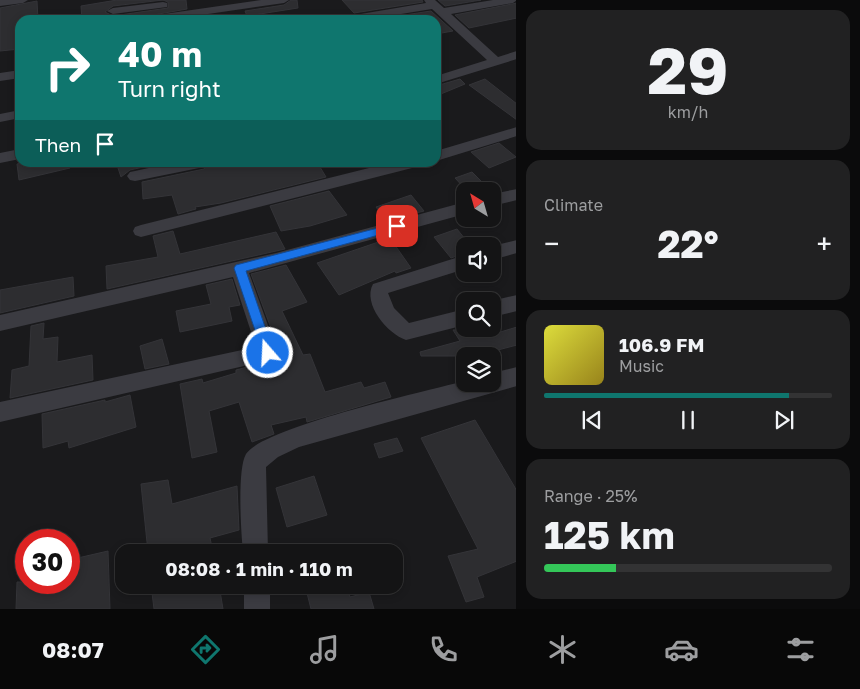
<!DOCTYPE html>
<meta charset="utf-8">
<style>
body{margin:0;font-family:"Golos Text",sans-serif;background:#212122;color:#f1f3f6;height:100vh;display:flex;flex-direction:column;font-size:19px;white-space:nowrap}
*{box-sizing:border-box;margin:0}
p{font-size:16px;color:#9d9ea0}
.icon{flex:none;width:28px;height:28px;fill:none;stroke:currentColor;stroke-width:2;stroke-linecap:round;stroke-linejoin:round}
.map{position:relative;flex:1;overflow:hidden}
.details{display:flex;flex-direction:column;gap:10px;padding:10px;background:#0b0b0c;width:344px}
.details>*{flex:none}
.top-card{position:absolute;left:15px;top:15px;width:426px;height:152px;border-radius:15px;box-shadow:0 2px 8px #0003,0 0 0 1px #333334;background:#0f766e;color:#fff;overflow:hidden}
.needle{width:32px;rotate:323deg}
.tools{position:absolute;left:456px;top:182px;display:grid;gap:10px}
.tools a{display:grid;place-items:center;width:45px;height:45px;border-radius:10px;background:#141415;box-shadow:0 2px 8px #0003,0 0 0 1px #333334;font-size:25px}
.speed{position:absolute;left:15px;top:529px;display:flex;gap:10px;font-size:25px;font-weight:700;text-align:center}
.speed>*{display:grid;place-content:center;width:65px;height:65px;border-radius:50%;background:#141415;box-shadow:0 2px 8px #0003,0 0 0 1px #333334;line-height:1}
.speed .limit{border:8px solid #d22;background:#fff;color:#111}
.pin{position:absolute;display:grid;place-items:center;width:42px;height:42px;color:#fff;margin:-21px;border-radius:10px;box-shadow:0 2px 8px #0006}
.me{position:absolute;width:55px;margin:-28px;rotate:341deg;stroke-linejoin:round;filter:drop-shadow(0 0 4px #0008)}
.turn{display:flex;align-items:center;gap:18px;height:105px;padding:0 20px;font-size:22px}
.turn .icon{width:65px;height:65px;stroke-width:2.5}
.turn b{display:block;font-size:35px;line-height:42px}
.then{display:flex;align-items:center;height:48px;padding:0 20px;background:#0003;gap:10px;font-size:19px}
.big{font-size:38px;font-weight:700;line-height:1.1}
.details .widget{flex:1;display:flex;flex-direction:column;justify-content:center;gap:8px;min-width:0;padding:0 18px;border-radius:15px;background:#212122}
.details .dial{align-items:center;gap:0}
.dial b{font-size:65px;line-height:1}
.song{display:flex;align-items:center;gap:15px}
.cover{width:60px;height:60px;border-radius:8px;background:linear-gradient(135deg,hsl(60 70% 55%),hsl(50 70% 35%))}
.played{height:5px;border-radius:2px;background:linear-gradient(90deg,#0f766e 85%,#333334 85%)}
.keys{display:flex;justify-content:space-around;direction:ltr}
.heat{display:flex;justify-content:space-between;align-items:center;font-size:28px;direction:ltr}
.charge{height:8px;border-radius:4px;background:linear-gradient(90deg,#34c759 25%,#333334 0)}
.trip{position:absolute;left:115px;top:544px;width:288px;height:50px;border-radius:15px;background:#141415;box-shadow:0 2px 8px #0003,0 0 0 1px #333334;font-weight:700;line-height:50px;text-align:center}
.tabs{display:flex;height:80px;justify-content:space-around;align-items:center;background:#080808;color:#9d9ea0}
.tabs .icon{width:35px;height:35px}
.tabs .on{color:#0f766e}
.tabs b{font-size:22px;color:#f1f3f6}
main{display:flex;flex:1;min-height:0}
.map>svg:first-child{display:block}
.building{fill:#2d2d30;stroke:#343438;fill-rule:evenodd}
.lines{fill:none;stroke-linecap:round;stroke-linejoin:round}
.street{fill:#3b3b41;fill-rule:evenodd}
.route{fill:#1a73e8;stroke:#114b97}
</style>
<main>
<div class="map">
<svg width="517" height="609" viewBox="0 0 517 609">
<rect width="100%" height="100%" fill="#1a1a1c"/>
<g class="building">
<path d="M 117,0 L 186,0 L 187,9 L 125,20 L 82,20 L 81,6 ZM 163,0 L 168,2 L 168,8 L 113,16 L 105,12 L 113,6 Z"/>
<polygon points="291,0 297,0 298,8 247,16 245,11 284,5"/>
<polygon points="342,0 422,0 423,2 354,13"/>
<polygon points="438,0 481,0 445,6"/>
<polygon points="37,1 38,20 20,20 20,49 0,51 0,8"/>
<polygon points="517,3 517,18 469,28 455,15"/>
<polygon points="431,11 453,31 436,34 436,20 402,20 398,16"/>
<polygon points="460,79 465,84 436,96 436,86"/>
<polygon points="485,79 517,104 517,120 469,85"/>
<polygon points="499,143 516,157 489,168 471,152"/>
<polygon points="25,162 70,162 70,168 19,180 17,164"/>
<polygon points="116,162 165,162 130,170 121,177"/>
<polygon points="213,162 317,162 326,177 221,203 195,207 196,209 178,214 172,195 143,199 142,182 204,169"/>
<polygon points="472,172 491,191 467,191 455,178"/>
<polygon points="329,191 347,215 310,226 281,231 270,206"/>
<polygon points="411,195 424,211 386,221 376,207"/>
<polygon points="457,229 465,239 465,253 451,258 434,237"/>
<polygon points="173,231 180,254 276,232 285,249 107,289 106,266 158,257 153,236"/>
<polygon points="390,238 411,268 396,273 395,271 339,295 317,263"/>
<polygon points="286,265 307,302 282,311 303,355 310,354 325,392 361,382 364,388 385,382 391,397 307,422 306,417 271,425 274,434 252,442 239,402 209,411 217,452 192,458 180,384 202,379 203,383 236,373 236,370 282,358 251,274"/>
<polygon points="73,277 74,296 0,313 0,290"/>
<polygon points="232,279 240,305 229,307 232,321 180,332 176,311 211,304 206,285"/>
<polygon points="44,323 43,339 58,337 57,362 92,355 93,380 10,398 12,370 29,366 31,326"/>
<polygon points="517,327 517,345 475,356 421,356 420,352 460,341 453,330 494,329 497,333"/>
<polygon points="162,339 169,364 145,369 140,346"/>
<polygon points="130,395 136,427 69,448 68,441 43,448 42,414 105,400 105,402"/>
<polygon points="475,420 517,491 517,561 477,577 484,597 466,602 448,556 478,549 421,438"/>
<polygon points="397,438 403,451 379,458 374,444"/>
<polygon points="314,476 327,515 287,527 276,488"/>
<polygon points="168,480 172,504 237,486 239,530 210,538 213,552 148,552 141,484"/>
<polygon points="108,551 110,609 16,609 17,582 69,582 69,560"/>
<polygon points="151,585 219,585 223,609 154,609"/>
<polygon points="305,585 347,585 350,597 369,592 374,609 311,609"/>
</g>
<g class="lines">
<g class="street">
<polygon points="0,0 28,0 23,3 0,6"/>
<polygon points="261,0 289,0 284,3 167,20 137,20 143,17"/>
<polygon points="424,0 435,0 444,8 493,0 517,0 513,3 451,14 498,57 517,51 517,59 436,84 436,76 487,60 432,9 364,20 337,20 343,17 426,3"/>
<polygon points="163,2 167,3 167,7 113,14 107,11 113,8"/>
<polygon points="20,70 20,78 0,81 0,73"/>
<polygon points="20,110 20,118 0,122 0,114"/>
<polygon points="517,127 517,136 436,161 436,151"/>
<polygon points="20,149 20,159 0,163 0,153"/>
<polygon points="176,162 211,162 204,167 135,181 130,180 127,176 130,172 135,171"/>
<polygon points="393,162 423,162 416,167 141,237 135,235 133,231 135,227 141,225"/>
<polygon points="517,189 517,200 492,206 492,194"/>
<polygon points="465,202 465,214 249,273 278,353 275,359 0,422 0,402 256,347 233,277 0,331 0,315 276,253"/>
<polygon points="517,240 517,253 492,260 492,246"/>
<path d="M 465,255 L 465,269 L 388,293 L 394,308 L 409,323 L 465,309 L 465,325 L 406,340 C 388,334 362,304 373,284 Z"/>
<polygon points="517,295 517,311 492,317 491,301"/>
<path d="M 517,367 L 517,386 L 299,447 L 278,457 L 266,467 L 268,552 L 243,552 C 241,533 237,469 246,454 C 263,427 427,391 465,381 L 465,384 L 492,384 L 492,373 Z"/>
<rect x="244" y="585" width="26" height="24"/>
</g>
</g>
<polygon class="route" points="397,223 401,224 401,229 246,271 274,353 272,357 264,357 234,268 236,265"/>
</svg>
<div class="tools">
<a><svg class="needle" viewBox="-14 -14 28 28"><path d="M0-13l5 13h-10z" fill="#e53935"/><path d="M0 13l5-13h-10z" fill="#9d9ea0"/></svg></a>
<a><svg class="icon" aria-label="sound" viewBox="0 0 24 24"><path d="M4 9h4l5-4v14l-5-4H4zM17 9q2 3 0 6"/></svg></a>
<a><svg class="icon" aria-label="search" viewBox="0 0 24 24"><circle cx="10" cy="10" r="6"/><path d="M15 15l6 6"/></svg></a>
<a><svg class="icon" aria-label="layers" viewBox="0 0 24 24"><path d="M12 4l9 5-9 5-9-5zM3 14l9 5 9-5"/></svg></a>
</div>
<div class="speed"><div class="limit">30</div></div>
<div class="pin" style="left:397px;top:226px;background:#d93025"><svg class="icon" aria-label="arrive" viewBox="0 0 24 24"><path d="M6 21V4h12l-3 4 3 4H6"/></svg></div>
<svg class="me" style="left:268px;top:353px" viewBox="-20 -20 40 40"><circle r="17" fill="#1a73e8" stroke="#fff" stroke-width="3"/><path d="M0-11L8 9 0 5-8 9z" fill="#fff"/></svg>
<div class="trip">08:08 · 1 min · 110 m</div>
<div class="top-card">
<div class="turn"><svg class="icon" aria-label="right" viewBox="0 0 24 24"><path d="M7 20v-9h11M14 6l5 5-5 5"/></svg><div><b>40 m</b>Turn right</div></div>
<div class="then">Then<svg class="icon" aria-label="arrive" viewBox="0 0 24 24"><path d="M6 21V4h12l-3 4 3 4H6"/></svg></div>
</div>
</div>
<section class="details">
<div class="widget dial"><b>29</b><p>km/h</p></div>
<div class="widget"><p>Climate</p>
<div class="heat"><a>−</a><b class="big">22°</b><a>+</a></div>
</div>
<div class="widget">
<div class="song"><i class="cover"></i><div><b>106.9 FM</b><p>Music</p></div></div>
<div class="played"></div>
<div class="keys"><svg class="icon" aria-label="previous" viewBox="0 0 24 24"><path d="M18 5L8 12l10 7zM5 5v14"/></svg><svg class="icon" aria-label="pause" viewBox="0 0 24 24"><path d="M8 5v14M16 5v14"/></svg><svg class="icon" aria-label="next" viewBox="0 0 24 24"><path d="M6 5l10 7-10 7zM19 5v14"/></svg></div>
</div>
<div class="widget"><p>Range · 25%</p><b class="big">125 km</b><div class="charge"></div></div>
</section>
</main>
<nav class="tabs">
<b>08:07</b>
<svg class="icon on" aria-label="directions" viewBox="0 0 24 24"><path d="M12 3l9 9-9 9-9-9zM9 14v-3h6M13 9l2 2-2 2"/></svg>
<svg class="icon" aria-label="music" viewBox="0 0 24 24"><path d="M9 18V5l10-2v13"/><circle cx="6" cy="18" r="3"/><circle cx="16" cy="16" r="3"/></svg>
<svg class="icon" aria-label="phone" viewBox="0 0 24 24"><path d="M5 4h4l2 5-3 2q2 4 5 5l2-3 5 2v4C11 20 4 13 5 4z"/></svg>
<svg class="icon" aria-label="climate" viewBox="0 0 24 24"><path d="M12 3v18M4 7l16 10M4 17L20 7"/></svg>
<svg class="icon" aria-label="car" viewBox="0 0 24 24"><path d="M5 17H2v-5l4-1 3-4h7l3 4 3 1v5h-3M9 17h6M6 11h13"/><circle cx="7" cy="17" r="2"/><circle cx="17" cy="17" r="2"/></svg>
<svg class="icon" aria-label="filters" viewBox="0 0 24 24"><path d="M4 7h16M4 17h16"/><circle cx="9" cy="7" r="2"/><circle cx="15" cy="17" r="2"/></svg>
</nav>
